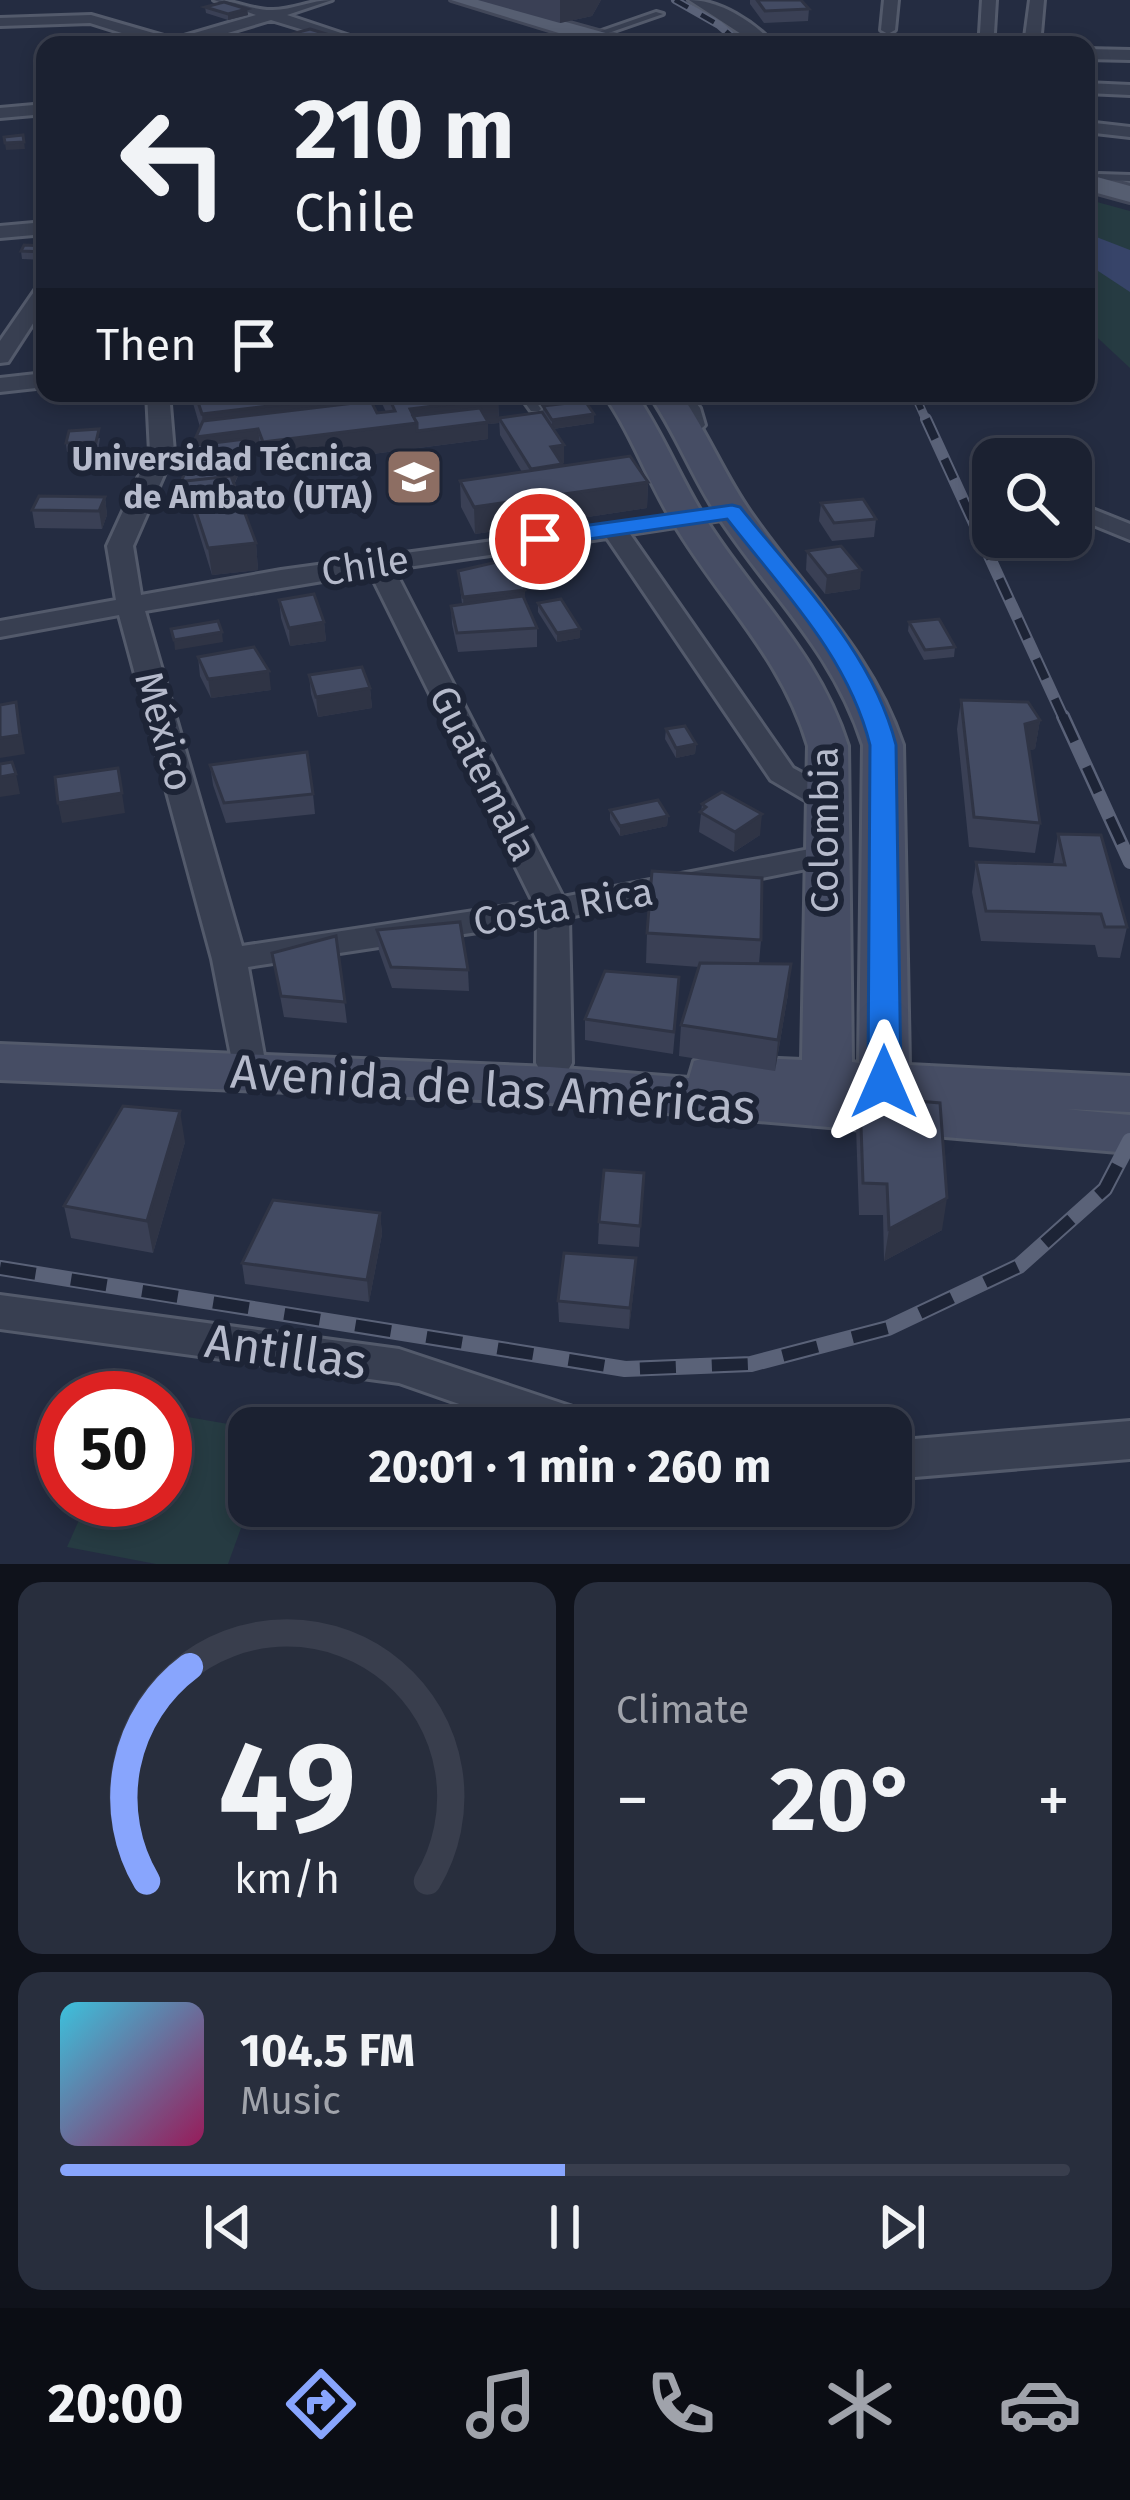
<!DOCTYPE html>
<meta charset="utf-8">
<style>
body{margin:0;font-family:"Fira Sans",sans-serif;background:#282e3d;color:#f1f3f6;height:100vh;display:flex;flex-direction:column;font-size:45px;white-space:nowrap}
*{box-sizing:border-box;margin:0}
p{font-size:39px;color:#a0a3ab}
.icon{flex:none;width:66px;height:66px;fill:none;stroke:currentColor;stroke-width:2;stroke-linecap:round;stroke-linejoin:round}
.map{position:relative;height:1564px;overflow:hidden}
.side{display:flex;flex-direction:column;gap:18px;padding:18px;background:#0f121b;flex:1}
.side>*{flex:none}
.banner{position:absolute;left:36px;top:36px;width:1059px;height:366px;border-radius:24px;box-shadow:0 6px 18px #0003,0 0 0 3px #393e4d;background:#1b2131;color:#f1f3f6;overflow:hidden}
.buttons{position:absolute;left:972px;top:438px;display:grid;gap:24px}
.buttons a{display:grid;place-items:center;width:120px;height:120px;border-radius:24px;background:#1b2131;box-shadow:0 6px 18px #0003,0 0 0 3px #393e4d;font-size:60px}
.speed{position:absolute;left:36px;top:1371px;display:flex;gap:24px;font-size:60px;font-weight:700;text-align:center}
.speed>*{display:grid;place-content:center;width:156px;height:156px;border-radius:50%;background:#1b2131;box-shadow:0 6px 18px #0003,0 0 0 3px #393e4d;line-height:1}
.speed .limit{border:18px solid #d22;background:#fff;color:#111}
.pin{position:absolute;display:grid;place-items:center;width:102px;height:102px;color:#fff;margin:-51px;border:6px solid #fff;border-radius:50%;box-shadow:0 3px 12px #0007}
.me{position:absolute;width:132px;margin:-66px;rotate:0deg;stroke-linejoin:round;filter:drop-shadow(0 0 9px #0008)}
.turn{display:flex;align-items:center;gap:42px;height:252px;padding:0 60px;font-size:54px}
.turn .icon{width:156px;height:156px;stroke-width:2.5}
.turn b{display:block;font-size:84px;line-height:102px}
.then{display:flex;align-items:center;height:114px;padding:0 60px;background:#0003;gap:24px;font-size:45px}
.big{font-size:90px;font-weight:700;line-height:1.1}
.side .widget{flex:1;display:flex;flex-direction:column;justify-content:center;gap:18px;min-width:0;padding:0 42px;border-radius:24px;background:#282e3d}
.side .dial{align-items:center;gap:0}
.dial svg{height:312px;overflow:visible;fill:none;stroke:#393e4d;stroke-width:7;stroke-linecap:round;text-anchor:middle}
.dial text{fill:#f1f3f6;stroke:none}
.song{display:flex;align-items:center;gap:36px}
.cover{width:144px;height:144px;border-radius:18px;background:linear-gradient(135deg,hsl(190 70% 55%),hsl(330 70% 35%))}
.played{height:12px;border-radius:6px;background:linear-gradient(90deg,#88a5fd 50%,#393e4d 50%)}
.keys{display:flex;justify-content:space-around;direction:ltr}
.heat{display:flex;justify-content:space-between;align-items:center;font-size:66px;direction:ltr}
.side .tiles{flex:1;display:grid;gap:18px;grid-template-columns:1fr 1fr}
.widget:last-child{grid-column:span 2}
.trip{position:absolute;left:228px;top:1407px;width:684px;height:120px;border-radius:24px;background:#1b2131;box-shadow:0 6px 18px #0003,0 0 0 3px #393e4d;font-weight:700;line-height:120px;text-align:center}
.menu{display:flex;height:192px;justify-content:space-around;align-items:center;background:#0b0d14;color:#a0a3ab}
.menu .icon{width:84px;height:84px}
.menu .selected{color:#88a5fd}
.menu b{font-size:54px;color:#f1f3f6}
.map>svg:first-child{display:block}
.green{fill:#263b42}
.water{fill:#374469}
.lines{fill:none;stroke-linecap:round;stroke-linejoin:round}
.lane-casing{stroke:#535a6b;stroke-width:6}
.street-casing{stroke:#535a6b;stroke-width:6}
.secondary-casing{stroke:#535a6b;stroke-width:6}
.primary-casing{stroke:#42485a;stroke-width:6}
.lane{fill:#383f51;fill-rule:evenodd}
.street{fill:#383f51;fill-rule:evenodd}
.secondary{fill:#464d64;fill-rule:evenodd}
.primary{fill:#565e71;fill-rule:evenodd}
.rail-far4-casing{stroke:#5a6278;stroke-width:8}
.rail-far3-casing{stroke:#5a6278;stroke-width:9}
.rail-far2-casing{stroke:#5a6278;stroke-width:12}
.rail-far1-casing{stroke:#5a6278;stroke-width:14}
.rail-casing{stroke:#5a6278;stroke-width:16}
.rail-far4{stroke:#1d2436;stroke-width:4.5;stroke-dasharray:15;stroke-linecap:butt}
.rail-far3{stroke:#1d2436;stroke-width:6;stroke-dasharray:18;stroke-linecap:butt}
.rail-far2{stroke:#1d2436;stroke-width:8;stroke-dasharray:22;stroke-linecap:butt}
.rail-far1{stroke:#1d2436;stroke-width:9;stroke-dasharray:28;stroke-linecap:butt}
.rail{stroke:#1d2436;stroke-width:12;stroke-dasharray:36;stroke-linecap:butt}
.wall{fill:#3a4055}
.shaded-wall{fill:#2f3445}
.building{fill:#434b63;stroke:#2f3445;stroke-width:3}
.route{fill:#1a73e8;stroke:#114b97;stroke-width:3}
.labels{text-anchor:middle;stroke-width:12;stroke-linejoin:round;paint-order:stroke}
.far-poi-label{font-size:33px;font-weight:bold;fill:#b5bacb;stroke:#1d2436;text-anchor:end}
.street-label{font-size:39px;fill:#b5bacb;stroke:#1d2436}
.near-street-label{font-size:48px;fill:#b5bacb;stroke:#1d2436}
</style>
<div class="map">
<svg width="1130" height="1564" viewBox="0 0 1130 1564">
<rect width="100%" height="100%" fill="#242c41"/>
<g class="green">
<polygon points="1086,199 1130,211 1130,368 1086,327"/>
<polygon points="165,1413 251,1428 249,1506 228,1564 156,1564 67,1547 88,1500 165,1500"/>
</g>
<polygon class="water" points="1086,233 1130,250 1130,292 1086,263"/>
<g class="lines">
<defs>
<g id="lane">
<polygon points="656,12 663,14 594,38 587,36"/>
<polygon points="572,39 575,43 558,45 559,43"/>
<polygon points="1099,174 1130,175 1130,181 1101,180 1094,185 1088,185 1088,181"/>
<polygon points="518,393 530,393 541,409 539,411 531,411"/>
<path d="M 676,393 L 688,393 L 700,408 L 705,425 C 701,430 692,433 686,431 L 686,427 L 693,424 L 689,408 Z"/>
</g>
<g id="street">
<path d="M 214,0 C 234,0 254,11 273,10 C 293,10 311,0 332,0 L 287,15 L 377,45 L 353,45 L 271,20 L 188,45 L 160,45 L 90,23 L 0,26 L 0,18 L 91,15 L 174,39 L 256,15 Z"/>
<path d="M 689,0 C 720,0 754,22 775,45 L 758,45 Z"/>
<polygon points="884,0 898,0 895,30 888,34 881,30"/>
<polygon points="982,0 996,0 994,33 987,37 980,33"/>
<polygon points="1030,0 1044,0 1040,45 1024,45"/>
<polygon points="1086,49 1130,50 1130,60 1086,59"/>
<polygon points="1086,83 1130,85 1130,95 1086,93"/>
<polygon points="45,104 45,114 0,118 0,108"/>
<polygon points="1086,122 1130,127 1130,137 1086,132"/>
<polygon points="45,222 45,234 0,238 0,226"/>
<polygon points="45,284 45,305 8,362 0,363 0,341 38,286"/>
<polygon points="45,373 45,387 0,392 0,378"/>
<path d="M 147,393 L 169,393 L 174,452 L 133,546 L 141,595 L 281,570 L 741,507 L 741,517 L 630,534 L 793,768 L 837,792 L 841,799 L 837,806 L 815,806 L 771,780 L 607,538 L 394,569 L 563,897 L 825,846 L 836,849 L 841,856 L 836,863 L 569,917 L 572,1063 L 567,1072 L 554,1076 L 541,1072 L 536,1063 L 537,923 L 248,967 L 267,1072 L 262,1081 L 249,1085 L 236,1081 L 212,959 L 119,615 L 0,637 L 0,621 L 116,600 L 107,546 L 150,452 ZM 370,573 L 533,902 L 242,946 L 145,611 Z"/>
<polygon points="1090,508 1130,524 1130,540 1081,520 1078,515"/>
<polygon points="0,1295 399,1349 597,1415 604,1428 528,1428 399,1383 0,1329"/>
<polygon points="1130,1421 1130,1459 891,1479 891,1441"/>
</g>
<path id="secondary" d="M 603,393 L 635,393 C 665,436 683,486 712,529 C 761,603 821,659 848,746 L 852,1062 L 859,1063 L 863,745 C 832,649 769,595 716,513 C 691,475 675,431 648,393 L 680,393 C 707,431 724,475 751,513 C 806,592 872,652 903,745 L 909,1065 L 1130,1076 L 1130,1112 L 1065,1109 L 1130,1115 L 1130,1153 L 550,1103 L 0,1080 L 0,1044 L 550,1067 L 689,1078 L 694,1061 L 712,1056 L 802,1060 L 808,746 C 782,658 720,601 674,524 C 648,482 632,434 603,393 Z"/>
<g id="primary">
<polygon points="451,0 486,0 631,40 634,45 598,45"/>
<polygon points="1086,174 1130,186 1130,202 1086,190"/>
</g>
</defs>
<use href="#lane" class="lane-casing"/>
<use href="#street" class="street-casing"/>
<use href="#secondary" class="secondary-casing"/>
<use href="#primary" class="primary-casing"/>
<use href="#lane" class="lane"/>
<use href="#street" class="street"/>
<use href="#secondary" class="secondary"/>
<use href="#primary" class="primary"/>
<defs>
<polyline id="rail-far4" points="675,0 719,25 742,45"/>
<polyline id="rail-far3" points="914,393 927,422"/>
<polyline id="rail-far2" points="926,419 1064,719"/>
<polyline id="rail-far1" points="1063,716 1130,862"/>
<polyline id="rail" points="0,1268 625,1369 751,1364 888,1328 1019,1266 1105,1189 1130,1141"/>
</defs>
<use href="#rail-far4" class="rail-far4-casing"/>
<use href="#rail-far3" class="rail-far3-casing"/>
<use href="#rail-far2" class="rail-far2-casing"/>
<use href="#rail-far1" class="rail-far1-casing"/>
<use href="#rail" class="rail-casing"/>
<use href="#rail-far4" class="rail-far4"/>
<use href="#rail-far3" class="rail-far3"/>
<use href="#rail-far2" class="rail-far2"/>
<use href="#rail-far1" class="rail-far1"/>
<use href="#rail" class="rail"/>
</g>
<g class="wall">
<polygon points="478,0 601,0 592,16 560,23"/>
<polygon points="750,0 801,0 809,9 808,21 764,23 750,4"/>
<polygon points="205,7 247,9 248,15 228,20 206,13"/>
<polygon points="295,33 326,34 326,40 312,44 296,39"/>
<polygon points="45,246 45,260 22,259 21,251"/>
<polygon points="190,393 365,393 377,413 386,412 377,393 495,393 498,398 499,423 488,424 488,439 265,468 261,454 247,456 234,485 256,543 258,570 212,575 189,501 183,500 181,482 197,445 200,427"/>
<polygon points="543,406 594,423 553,429 564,463 561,463 562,466 648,482 647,508 475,534 461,507 460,481 522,472 500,435 499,418 543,414"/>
<polygon points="100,438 98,451 67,452 66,443"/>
<polygon points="105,497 107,515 102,529 35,528 32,510"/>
<polygon points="821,503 876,519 874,537 832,541 819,521"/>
<polygon points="807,551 860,589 825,594 806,570"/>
<polygon points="458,571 525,590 525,599 537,628 537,647 458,652 452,624 451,606 462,604"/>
<polygon points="279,600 324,622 326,641 290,646 281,618"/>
<polygon points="538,603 580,638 557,642 538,612"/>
<polygon points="909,622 955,647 954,657 924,660 908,631"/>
<polygon points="198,657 271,690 211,698 200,676"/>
<polygon points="309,675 370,688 372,708 318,717 311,694"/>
<polygon points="961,700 1040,720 1035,749 1029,750 1040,823 1035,853 969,847 957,729"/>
<polygon points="666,729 696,744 695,754 676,758 665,739"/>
<polygon points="210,765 313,794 315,814 226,823 213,785"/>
<polygon points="702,804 760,835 734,852 699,832"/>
<polygon points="610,810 668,816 667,826 620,836 610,820"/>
<polygon points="1058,834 1127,927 1120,958 1098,957 1095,945 981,941 972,892 976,862 1053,865"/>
<polygon points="377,930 468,970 469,991 392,988 379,951"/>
<polygon points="647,933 761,940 759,964 788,994 775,1071 679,1056 681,1025 699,967 646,963"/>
<polygon points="336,936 347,1023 284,1017 272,953"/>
<polygon points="678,998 673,1054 585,1040 585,1019"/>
<polygon points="860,1096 942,1230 884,1261 883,1215 859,1215 856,1127"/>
<polygon points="185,1142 153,1253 71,1238 64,1206"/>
<polygon points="644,1173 639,1247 598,1244 599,1222"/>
<polygon points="380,1213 382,1234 369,1302 245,1284 242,1263"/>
<polygon points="635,1279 629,1329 559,1322 558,1301"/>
</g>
<g class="shaded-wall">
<polygon points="560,0 601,0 592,16 560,23"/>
<polygon points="247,9 248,15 228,20 228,14"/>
<polygon points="326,34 326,40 312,44 311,38"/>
<polygon points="24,142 25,149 6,150 5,143"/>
<polygon points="45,179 45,194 41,195 38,180"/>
<polygon points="344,397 372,422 258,429 261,454 247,456 225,503 199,462 196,437 204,436 202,414"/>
<polygon points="498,398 499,423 488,424 488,439 418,448 417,431 418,448 265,468 263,442 410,409"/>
<polygon points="594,414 594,423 552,429 552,420"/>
<polygon points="564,445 564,463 551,465 551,447"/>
<polygon points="435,465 436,474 395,479 395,470"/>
<polygon points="648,482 647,508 475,534 474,507"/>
<polygon points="105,497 107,515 102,529 99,511"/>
<polygon points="256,543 258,570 212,575 208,548"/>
<polygon points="861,570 860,589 825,594 827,576"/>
<polygon points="525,590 525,608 464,615 463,597"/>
<polygon points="324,622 326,641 290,646 289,628"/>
<polygon points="580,629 580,638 557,642 557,633"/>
<polygon points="222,632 223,642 175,650 174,640"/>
<polygon points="269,671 271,690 211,698 208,679"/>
<polygon points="370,688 372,708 318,717 316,697"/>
<polygon points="16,702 25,754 0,758 0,738"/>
<polygon points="1040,720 1035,749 1020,753 1025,724"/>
<polygon points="696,744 695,754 676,758 676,748"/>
<polygon points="16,774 20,794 0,797 0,777"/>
<polygon points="122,793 125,813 62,823 58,803"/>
<polygon points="762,814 760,835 734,852 735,832"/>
<polygon points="668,816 667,826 620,836 620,826"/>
<polygon points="791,964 788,994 775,1071 778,1040"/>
<polygon points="180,1111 185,1142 153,1253 147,1221"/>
<polygon points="947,1198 942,1230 884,1261 889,1229"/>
<polygon points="380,1213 382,1234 369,1302 367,1280"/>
<polygon points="636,1258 635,1279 629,1329 630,1308"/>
</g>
<g class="building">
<polygon points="757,0 801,0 809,9 765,11"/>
<polygon points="224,2 247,9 228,14 205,7"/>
<polygon points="310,29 326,34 311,38 295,33"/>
<polygon points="23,135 24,142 5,143 4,137"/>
<polygon points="45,173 45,179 38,180 36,174"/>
<polygon points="24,245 45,246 45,252 21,251"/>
<polygon points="195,393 342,393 344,397 202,414"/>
<polygon points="342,393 365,393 369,401 345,404"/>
<polygon points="387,393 495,393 498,398 410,409 417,423 263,442 258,429 196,437 203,421 371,401 377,413 395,411"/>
<polygon points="585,401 594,414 552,420 543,406"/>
<polygon points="480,408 488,422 417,431 417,423 413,416"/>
<polygon points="542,412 564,445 551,447 562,464 531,469 499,418"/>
<polygon points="99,429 96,442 66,443 69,431"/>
<polygon points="245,439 227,477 181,482 197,445"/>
<polygon points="430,454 435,465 395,470 390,459"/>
<polygon points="630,456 648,482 474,507 460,481"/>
<polygon points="231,476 256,543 208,548 186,481"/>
<polygon points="39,496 105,497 99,511 32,510"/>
<polygon points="863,499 876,519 834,523 821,503"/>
<polygon points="841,546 861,570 827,576 807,551"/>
<polygon points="519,557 525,590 463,597 458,571"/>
<polygon points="314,594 324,622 289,628 279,600"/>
<polygon points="523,596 537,628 457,633 451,606"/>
<polygon points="561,599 580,629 557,633 538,603"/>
<polygon points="939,619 955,647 925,650 909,622"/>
<polygon points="218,621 222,632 174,640 171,629"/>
<polygon points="254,647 269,671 208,679 198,657"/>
<polygon points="362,667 370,688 316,697 309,675"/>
<polygon points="961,700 1028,702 1040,720 1025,724 1040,823 974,817"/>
<polygon points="16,702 20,735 0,738 0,705"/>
<polygon points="685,726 696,744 676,748 666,729"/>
<polygon points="307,752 313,794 224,803 210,765"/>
<polygon points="12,762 16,774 0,777 0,764"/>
<polygon points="118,768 122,793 58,803 55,777"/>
<polygon points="722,792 762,814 735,832 700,812 706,807 702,804"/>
<polygon points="658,800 668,816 620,826 610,810"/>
<polygon points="1058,834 1101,835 1127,927 1105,927 1101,914 986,911 976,862 1065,865"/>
<polygon points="652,871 762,878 761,940 647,933"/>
<polygon points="460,922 468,970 391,967 377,930"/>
<polygon points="336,936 345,1002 281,996 272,953"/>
<polygon points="700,963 791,964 778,1040 681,1025"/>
<polygon points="605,971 679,977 674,1032 585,1019"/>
<polygon points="860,1096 940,1103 947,1198 889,1229 887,1184 863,1183"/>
<polygon points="123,1106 180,1111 147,1221 64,1206"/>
<polygon points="604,1170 644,1173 640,1226 599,1222"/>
<polygon points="273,1200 380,1213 367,1280 242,1263"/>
<polygon points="564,1253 636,1258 630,1308 558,1301"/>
</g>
<path class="route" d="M 732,505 L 740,507 C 800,582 872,651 896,745 L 901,1082 L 896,1090 L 873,1090 L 868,1082 L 870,745 C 848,656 782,590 727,519 L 540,546 L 529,539 L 540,532 Z"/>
<defs>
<symbol id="university-square" viewBox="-11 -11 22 22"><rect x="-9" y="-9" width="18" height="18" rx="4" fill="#8d6e63" stroke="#1d2436"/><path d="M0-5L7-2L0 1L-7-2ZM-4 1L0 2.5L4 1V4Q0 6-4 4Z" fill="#fff"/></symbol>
</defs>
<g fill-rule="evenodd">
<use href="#university-square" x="381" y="444" width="66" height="66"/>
</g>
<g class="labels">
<g class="far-poi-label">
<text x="372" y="470">Universidad Técnica<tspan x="372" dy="38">de Ambato (UTA)</tspan></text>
</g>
<g class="street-label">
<text transform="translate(365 565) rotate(-9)" y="14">Chile</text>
<text transform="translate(165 731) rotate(74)" y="14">México</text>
<text transform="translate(484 773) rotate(63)" y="14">Guatemala</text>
<text transform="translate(824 830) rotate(-90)" y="14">Colombia</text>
<text transform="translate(563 906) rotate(-10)" y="14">Costa Rica</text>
</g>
<g class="near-street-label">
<text transform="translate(493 1089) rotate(4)" y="17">Avenida de las Américas</text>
<text transform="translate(286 1351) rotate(8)" y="17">Antillas</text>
</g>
</g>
</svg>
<div class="buttons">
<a><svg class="icon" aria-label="search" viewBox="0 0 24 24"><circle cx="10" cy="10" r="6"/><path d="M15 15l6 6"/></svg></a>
</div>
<div class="speed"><div class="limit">50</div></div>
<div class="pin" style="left:540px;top:539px;background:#d93025"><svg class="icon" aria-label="arrive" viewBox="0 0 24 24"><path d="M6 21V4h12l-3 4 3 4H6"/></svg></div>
<svg class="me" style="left:884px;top:1082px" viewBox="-20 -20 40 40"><path d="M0-17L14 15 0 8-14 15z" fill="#1a73e8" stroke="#fff" stroke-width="4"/></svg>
<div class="trip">20:01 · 1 min · 260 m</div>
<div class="banner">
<div class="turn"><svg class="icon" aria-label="left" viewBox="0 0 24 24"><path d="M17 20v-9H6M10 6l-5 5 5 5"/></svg><div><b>210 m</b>Chile</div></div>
<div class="then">Then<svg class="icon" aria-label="arrive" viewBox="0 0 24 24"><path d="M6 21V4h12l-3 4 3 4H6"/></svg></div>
</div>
</div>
<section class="side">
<div class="tiles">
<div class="widget dial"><svg viewBox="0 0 100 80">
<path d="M14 69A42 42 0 1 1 86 69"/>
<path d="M14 69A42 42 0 0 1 25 14" stroke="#88a5fd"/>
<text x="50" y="56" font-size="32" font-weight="700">49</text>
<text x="50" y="72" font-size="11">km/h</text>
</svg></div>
<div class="widget"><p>Climate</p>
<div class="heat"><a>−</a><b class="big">20°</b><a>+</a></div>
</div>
<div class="widget">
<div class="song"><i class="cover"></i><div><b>104.5 FM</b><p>Music</p></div></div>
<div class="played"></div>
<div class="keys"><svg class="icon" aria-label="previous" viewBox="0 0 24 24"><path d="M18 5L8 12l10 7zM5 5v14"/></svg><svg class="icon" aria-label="pause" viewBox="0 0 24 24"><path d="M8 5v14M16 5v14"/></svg><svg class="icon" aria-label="next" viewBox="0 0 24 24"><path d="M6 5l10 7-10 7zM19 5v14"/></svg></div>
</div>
</div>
</section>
<nav class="menu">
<b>20:00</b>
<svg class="icon selected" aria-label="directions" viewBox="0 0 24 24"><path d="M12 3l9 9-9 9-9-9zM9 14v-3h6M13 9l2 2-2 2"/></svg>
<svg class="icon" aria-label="music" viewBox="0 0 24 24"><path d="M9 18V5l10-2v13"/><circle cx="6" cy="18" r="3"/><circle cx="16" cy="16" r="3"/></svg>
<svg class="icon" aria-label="phone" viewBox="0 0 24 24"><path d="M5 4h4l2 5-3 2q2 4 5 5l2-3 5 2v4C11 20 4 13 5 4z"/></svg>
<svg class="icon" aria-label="climate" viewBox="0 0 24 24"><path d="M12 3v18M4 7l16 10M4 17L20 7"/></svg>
<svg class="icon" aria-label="car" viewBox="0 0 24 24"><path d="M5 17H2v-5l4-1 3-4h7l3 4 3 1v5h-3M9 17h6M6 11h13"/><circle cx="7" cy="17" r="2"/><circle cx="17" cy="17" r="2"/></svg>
</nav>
